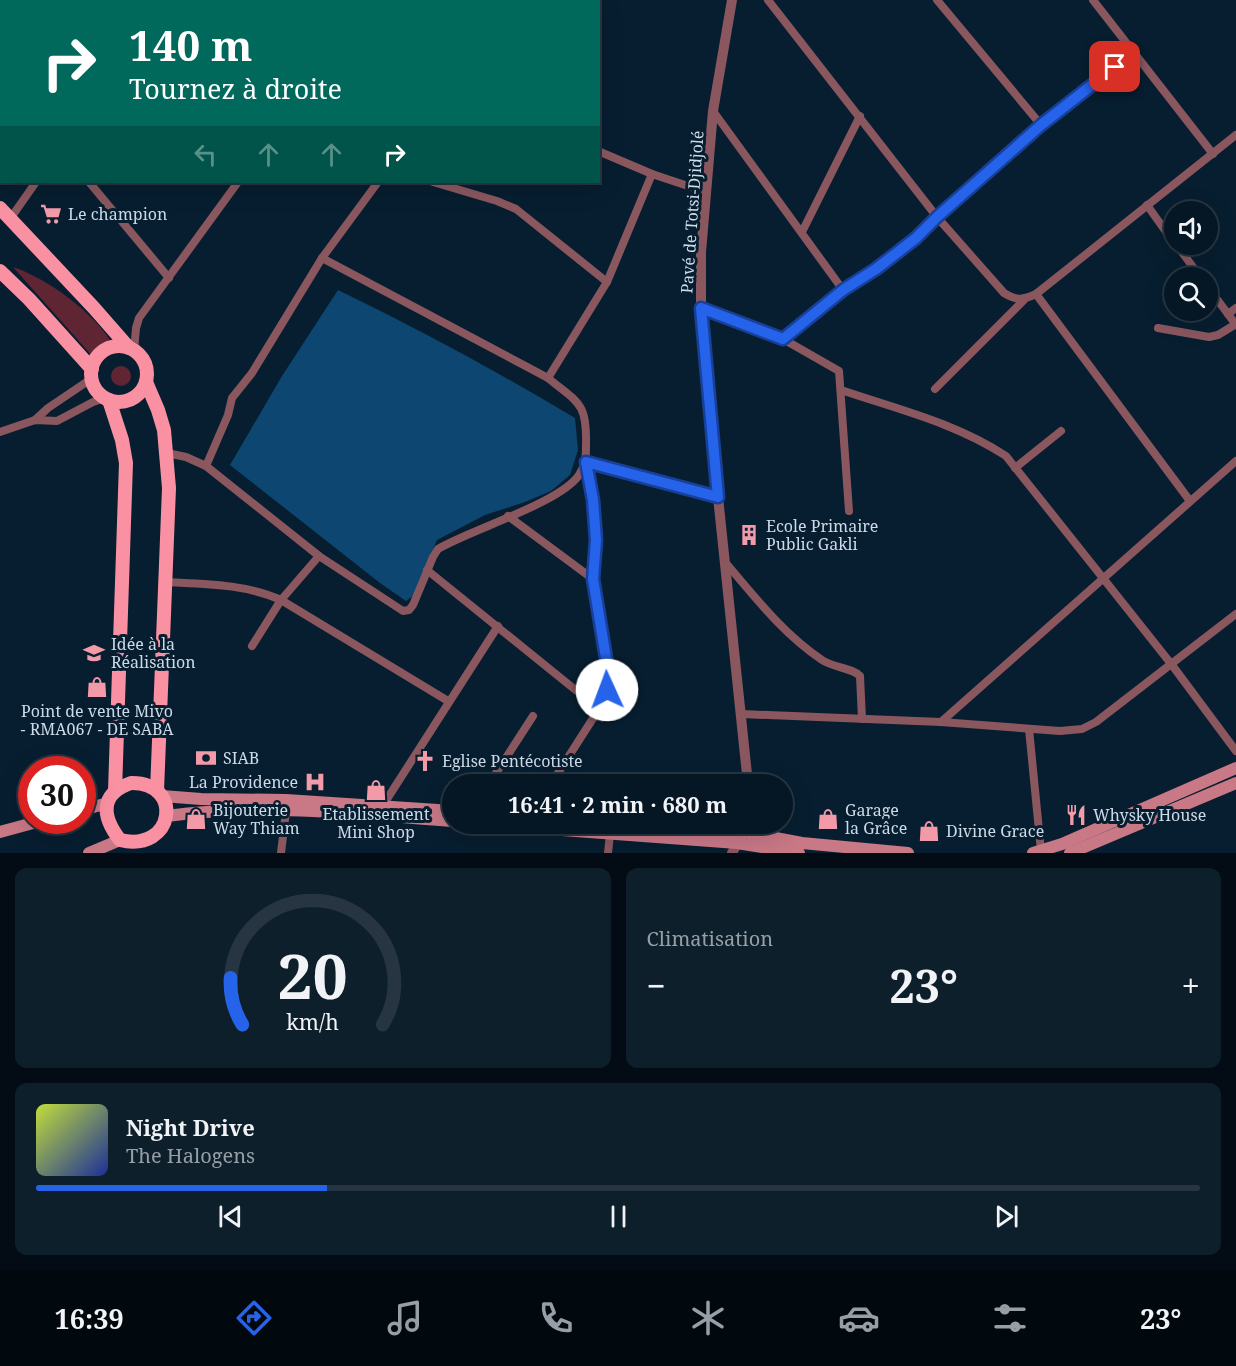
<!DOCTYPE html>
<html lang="fr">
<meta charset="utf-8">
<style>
body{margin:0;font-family:"Noto Serif",serif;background:#0e1f2c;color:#f1f3f6;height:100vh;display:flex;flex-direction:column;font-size:22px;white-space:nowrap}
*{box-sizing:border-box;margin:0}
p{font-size:20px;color:#979fa6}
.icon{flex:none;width:33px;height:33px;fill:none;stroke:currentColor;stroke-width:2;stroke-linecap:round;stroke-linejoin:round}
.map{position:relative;height:853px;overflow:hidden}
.details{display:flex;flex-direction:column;gap:15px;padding:15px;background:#030c14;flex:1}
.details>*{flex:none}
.top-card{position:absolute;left:0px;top:0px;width:600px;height:183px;box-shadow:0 6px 24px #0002,0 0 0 2px #263541;background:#00695c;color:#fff;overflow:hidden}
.controls{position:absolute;left:1164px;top:201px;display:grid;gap:12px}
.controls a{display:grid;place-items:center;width:54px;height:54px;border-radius:50%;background:#051624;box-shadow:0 6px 24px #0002,0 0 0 2px #263541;font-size:30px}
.speed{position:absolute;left:18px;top:756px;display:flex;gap:12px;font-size:30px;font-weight:700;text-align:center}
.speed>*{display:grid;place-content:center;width:78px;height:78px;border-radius:50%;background:#051624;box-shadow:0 6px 24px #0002,0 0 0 2px #263541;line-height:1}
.speed .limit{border:9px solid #d22;background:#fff;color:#111}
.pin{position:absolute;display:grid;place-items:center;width:51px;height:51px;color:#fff;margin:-26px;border-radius:12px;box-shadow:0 3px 9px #0006}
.me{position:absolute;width:66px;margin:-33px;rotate:358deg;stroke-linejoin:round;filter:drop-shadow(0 0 4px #0008)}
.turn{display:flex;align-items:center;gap:21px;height:126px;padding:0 30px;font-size:27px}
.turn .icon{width:78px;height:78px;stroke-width:2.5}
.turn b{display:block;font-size:42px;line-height:51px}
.lanes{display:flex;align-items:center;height:57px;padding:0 30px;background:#0003;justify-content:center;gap:30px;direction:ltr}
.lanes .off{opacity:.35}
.big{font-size:45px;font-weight:700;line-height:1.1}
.details .widget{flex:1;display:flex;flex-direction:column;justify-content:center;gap:9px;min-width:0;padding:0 21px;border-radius:12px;background:#0e1f2c}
.details .dial{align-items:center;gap:0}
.dial svg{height:156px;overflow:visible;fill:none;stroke:#263541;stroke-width:7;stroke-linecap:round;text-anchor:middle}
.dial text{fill:#f1f3f6;stroke:none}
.song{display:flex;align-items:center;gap:18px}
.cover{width:72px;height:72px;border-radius:9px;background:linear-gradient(135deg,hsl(70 70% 55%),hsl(230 70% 35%))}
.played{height:6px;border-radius:3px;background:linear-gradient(90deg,#2563eb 25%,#263541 25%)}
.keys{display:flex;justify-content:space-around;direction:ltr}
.heat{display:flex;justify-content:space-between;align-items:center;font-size:33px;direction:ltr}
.details .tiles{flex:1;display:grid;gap:15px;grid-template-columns:1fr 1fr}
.widget:last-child{grid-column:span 2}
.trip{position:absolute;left:442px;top:774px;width:351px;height:60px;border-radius:30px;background:#051624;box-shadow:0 6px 24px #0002,0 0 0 2px #263541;font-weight:700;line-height:60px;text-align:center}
.tab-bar{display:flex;height:96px;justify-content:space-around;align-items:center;background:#02090e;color:#979fa6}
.tab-bar .icon{width:42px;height:42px}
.tab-bar .selected{color:#2563eb}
.tab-bar b{font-size:27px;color:#f1f3f6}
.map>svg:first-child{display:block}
.green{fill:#5f2532}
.water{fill:#0c4671}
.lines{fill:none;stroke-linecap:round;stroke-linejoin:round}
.minor{stroke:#8a575f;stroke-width:8}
.tertiary{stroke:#8a575f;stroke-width:10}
.secondary{stroke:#c97886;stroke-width:12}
.primary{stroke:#fa91a3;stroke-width:14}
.route-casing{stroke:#184099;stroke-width:15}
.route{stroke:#2563eb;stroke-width:10}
.labels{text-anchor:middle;stroke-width:6;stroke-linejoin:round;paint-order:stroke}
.street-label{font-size:16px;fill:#cddbe8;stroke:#071e30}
.poi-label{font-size:16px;fill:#cddbe8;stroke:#071e30;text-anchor:start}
</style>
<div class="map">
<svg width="1236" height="853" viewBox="0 0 1236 853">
<rect width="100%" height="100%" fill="#071e30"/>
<g class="green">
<path d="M 13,267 C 47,278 96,314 113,345 L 110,344 L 100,349 L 94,358 Z"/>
<circle cx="121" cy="376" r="10"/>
</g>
<path class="water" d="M 338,290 C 419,329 498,372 575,418 L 578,450 L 570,475 L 551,491 L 525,502 L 485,515 L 437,540 L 413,596 L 406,601 L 380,583 L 230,465 L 282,376 Z"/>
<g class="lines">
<g class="minor">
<polyline points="136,0 138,2"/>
<polyline points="220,0 226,2"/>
<path d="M 768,0 L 937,217 L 1004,293 C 1017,301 1023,300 1036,294 L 1236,135"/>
<polyline points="937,0 1041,125"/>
<polyline points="1093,0 1213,154"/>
<polyline points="165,2 166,0"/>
<polyline points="353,2 354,0"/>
<polyline points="506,2 506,0"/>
<polyline points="595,2 595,0"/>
<polyline points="0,67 2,69"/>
<polyline points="713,111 843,290"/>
<polyline points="598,151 652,174 706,192"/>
<polyline points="89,182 169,278"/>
<polyline points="433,182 497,201 516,209 607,282"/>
<polyline points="1147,205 1174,243"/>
<polyline points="10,219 36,182"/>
<polyline points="802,232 860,116"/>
<polyline points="1176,244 1201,278"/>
<polyline points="1208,287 1236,325"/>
<polyline points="1036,294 1190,501"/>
<polyline points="701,308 783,339 839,371 849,511"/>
<polyline points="1228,314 1236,308"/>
<polyline points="1158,328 1209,337 1218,335 1236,324"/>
<polyline points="783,339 843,290 876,269 917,238 937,217 1041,125 1134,52"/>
<polyline points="134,351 136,328 139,318 238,182"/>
<polyline points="548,378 607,282 652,174"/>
<polyline points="935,389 1024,300"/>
<path d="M 841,390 C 897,409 956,423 1006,456 L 1172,665 L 1236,751"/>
<polyline points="35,420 48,408 91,379"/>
<polyline points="0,432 35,420 57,421 93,402 105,398"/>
<path d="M 167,453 L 186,457 L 206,466 L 319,556 L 403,611 L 409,610 L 413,605 L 433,557 L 438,549 C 472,529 560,503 579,475 C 586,465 586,456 586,444 C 587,402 578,403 548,378 L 322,258"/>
<polyline points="206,466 228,415 232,398 252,373 322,258 378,182"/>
<polyline points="1015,468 1061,431"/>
<polyline points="508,516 593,579"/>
<path d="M 725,562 C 755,597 783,634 822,660 C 834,668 853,668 860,676 L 862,719"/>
<polyline points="427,570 599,709"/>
<path d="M 167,582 C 205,584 246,584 281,600 L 319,556"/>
<polyline points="252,646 281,600 448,701"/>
<polyline points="741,714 941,722 1060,731 1082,729 1096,722 1236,614"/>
<polyline points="941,722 1236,461"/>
<polyline points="1029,729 1041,851"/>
<polyline points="489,784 533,716"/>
<polyline points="551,784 599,709 607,690 608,670 593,579 596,540 593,500 586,462 718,497"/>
<polyline points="380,810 498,626"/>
<polyline points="281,853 286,811"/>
<polyline points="608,853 610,834"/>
</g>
<g class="tertiary">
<polyline points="732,0 713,111 701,252 701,308 718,497 748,784"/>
<polyline points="732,853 748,824"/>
</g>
<g class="secondary">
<polyline points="162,796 201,799 286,800 453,811"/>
<polyline points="82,810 108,803"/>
<path d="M 167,816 C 261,803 358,814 453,821"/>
<polyline points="481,824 737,843 799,853"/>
<polyline points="616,824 744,832 802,843 908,853"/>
<polyline points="0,832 44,820"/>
<polyline points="89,853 120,840"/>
<polyline points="1033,853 1062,844 1236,768"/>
<polyline points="1070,853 1236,783"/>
</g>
<g class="primary">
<polyline points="0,208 94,308 129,348"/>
<polyline points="0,271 29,299 92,369"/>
<circle cx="119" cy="374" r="28"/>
<polyline points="146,382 158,410 164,430 169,488 157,791"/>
<polyline points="109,400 122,440 126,463 115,791"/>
<path d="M 131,783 C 184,782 175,853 120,840 C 102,817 99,794 131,783 Z"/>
</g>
</g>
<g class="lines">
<defs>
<polyline id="route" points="607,690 608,670 593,579 596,540 593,500 586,462 718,497 701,308 783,339 843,290 876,269 916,238 937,217 1041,125 1115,67"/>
</defs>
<use href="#route" class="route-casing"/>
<use href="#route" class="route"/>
</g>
<defs>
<symbol id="supermarket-bare" viewBox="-9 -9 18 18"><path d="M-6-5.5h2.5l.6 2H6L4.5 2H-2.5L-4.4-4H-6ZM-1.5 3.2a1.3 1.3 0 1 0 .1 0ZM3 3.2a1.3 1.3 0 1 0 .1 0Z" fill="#f39aa9" stroke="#071e30" stroke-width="2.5" paint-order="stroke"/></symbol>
<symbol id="building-bare" viewBox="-9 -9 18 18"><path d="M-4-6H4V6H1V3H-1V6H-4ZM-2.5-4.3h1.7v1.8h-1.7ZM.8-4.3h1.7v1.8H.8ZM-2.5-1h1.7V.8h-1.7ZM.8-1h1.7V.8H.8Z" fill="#f39aa9" stroke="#071e30" stroke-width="2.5" paint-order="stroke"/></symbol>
<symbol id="school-bare" viewBox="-9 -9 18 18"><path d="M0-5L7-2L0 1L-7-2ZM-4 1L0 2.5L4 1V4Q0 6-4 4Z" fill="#f39aa9" stroke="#071e30" stroke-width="2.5" paint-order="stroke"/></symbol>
<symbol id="shop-bare" viewBox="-9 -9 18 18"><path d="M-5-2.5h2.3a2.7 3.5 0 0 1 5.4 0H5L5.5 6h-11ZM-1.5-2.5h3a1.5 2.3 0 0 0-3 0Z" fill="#f39aa9" stroke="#071e30" stroke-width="2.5" paint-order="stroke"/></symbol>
<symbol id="bank-bare" viewBox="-9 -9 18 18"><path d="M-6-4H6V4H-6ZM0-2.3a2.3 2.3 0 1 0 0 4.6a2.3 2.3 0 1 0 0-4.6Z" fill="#f39aa9" stroke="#071e30" stroke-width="2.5" paint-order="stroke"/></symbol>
<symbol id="church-bare" viewBox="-9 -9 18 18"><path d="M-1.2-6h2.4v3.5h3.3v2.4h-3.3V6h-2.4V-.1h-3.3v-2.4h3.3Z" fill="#f39aa9" stroke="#071e30" stroke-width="2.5" paint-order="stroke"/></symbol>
<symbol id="hospital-bare" viewBox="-9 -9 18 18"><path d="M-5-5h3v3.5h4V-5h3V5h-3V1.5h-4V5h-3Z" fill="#f39aa9" stroke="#071e30" stroke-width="2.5" paint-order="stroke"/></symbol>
<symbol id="restaurant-bare" viewBox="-9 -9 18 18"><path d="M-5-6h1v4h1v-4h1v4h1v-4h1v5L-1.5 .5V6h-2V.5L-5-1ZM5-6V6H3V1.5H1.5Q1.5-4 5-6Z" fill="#f39aa9" stroke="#071e30" stroke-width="2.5" paint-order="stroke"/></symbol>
</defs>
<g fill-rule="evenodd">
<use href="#supermarket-bare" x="36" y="199" width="30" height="30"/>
<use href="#building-bare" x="734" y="520" width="30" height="30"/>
<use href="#school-bare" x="79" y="638" width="30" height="30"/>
<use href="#shop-bare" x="82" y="672" width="30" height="30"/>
<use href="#bank-bare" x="191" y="743" width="30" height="30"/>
<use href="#church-bare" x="410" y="746" width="30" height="30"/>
<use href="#hospital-bare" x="300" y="767" width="30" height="30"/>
<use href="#shop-bare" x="361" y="775" width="30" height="30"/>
<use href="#restaurant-bare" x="1061" y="800" width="30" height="30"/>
<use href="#shop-bare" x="181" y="804" width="30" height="30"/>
<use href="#shop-bare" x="813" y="804" width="30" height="30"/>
<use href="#shop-bare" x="914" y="816" width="30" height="30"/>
</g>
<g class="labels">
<g class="street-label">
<text transform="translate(692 212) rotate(-86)" y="6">Pavé de Totsi-Djidjolé</text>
</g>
<g class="poi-label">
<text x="68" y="220">Le champion</text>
<text x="766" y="532">Ecole Primaire<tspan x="766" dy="18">Public Gakli</tspan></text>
<text x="111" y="650">Idée à la<tspan x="111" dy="18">Réalisation</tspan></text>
<text x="97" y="717" text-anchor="middle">Point de vente Mivo<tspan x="97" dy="18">- RMA067 - DE SABA</tspan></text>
<text x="223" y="764">SIAB</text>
<text x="442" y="767">Eglise Pentécotiste</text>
<text x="298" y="788" text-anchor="end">La Providence</text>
<text x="213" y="816">Bijouterie<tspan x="213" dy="18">Way Thiam</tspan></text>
<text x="845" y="816">Garage<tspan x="845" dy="18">la Grâce</tspan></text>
<text x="376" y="820" text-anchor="middle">Etablissement<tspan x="376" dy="18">Mini Shop</tspan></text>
<text x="1093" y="821">Whysky House</text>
<text x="946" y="837">Divine Grace</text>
</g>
</g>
</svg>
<div class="controls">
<a><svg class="icon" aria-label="sound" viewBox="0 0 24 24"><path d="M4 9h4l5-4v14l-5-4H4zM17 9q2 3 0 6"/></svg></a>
<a><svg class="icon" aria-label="search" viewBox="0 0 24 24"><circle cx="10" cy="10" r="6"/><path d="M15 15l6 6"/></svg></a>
</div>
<div class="speed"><div class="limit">30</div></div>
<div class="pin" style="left:1115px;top:67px;background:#d93025"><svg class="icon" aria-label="arrive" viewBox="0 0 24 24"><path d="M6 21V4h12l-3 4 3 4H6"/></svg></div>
<svg class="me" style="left:607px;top:690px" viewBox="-20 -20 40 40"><circle r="19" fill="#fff"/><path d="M0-13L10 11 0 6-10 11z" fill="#2563eb"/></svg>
<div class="trip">16:41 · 2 min · 680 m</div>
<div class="top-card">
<div class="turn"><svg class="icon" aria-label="right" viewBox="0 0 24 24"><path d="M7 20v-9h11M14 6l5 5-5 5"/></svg><div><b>140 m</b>Tournez à droite</div></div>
<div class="lanes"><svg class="icon off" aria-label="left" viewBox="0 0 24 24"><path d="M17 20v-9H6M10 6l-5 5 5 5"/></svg><svg class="icon off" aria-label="ahead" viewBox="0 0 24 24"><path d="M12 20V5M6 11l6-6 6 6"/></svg><svg class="icon off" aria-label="ahead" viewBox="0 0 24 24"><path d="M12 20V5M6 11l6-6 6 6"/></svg><svg class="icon" aria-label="right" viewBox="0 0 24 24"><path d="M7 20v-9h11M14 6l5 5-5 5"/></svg></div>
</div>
</div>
<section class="details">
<div class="tiles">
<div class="widget dial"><svg viewBox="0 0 100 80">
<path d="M14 69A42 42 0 1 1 86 69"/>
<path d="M14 69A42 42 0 0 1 8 45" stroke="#2563eb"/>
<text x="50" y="56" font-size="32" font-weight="700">20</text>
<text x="50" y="72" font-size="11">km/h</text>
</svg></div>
<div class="widget"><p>Climatisation</p>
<div class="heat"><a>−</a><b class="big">23°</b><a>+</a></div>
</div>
<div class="widget">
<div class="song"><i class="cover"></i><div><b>Night Drive</b><p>The Halogens</p></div></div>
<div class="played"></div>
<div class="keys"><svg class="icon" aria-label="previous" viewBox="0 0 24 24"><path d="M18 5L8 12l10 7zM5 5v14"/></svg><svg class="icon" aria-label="pause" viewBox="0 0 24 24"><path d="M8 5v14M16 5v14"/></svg><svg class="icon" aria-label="next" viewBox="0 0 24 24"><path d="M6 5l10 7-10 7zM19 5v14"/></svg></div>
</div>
</div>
</section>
<nav class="tab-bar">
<b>16:39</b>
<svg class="icon selected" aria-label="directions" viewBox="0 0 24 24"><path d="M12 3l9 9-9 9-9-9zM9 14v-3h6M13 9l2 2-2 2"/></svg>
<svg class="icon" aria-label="music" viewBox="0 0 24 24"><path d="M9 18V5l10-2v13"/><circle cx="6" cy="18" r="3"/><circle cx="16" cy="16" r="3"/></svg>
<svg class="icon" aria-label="phone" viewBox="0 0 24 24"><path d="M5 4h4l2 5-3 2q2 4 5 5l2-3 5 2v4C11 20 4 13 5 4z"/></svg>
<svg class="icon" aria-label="climate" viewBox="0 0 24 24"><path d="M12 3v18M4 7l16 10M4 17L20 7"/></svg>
<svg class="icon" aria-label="car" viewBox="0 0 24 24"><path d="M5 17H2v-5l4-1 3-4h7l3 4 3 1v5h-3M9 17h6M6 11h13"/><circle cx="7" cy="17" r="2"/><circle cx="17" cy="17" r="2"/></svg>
<svg class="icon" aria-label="filters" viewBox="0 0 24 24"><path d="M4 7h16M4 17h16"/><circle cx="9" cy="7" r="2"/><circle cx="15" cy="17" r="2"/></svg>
<b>23°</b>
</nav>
